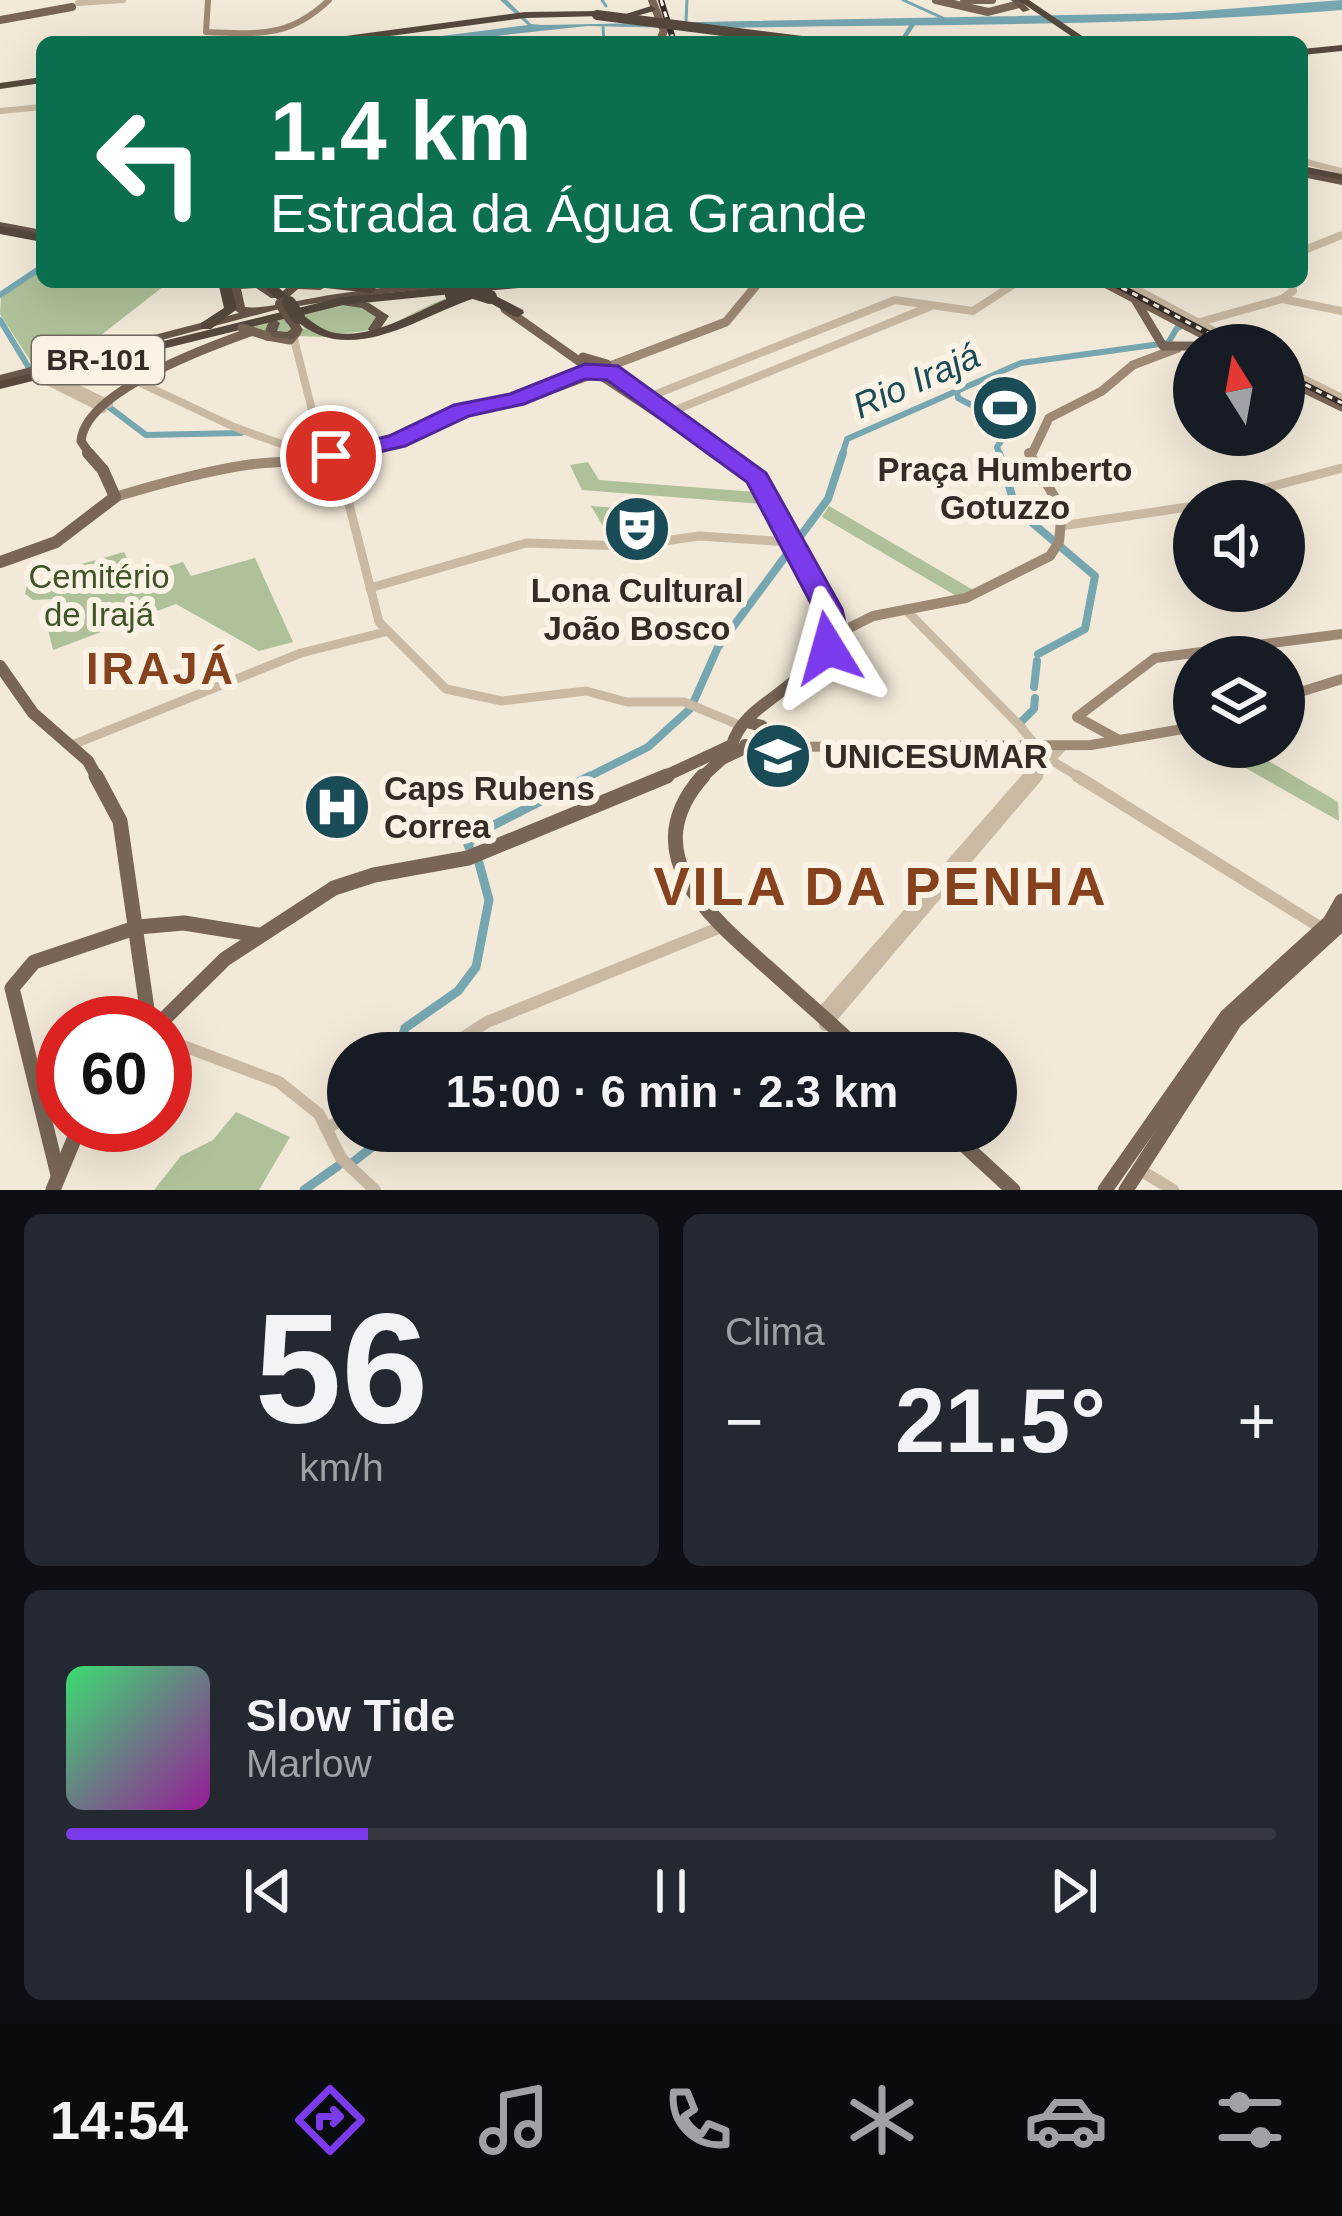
<!DOCTYPE html>
<html lang="pt">
<meta charset="utf-8">
<style>
body{margin:0;font-family:Arial,sans-serif;background:#242831;color:#f1f3f6;height:100vh;display:flex;flex-direction:column;font-size:45px;white-space:nowrap}
*{box-sizing:border-box;margin:0}
p{font-size:39px;color:#9ea1a6}
.icon{flex:none;width:66px;height:66px;fill:none;stroke:currentColor;stroke-width:2;stroke-linecap:round;stroke-linejoin:round}
.map{position:relative;height:1190px;overflow:hidden}
.panel{display:flex;flex-direction:column;gap:24px;padding:24px;background:#0d0f14;flex:1}
.panel>*{flex:none}
.hud{position:absolute;left:36px;top:36px;width:1272px;height:252px;border-radius:18px;box-shadow:0 12px 48px #0002;background:#0b6e4f;color:#fff;overflow:hidden}
.needle{width:78px;rotate:349deg}
.buttons{position:absolute;left:1173px;top:324px;display:grid;gap:24px}
.buttons a{display:grid;place-items:center;width:132px;height:132px;border-radius:50%;background:#171b24;box-shadow:0 12px 48px #0002;font-size:60px}
.speed{position:absolute;left:36px;top:996px;display:flex;gap:24px;font-size:60px;font-weight:700;text-align:center}
.speed>*{display:grid;place-content:center;width:156px;height:156px;border-radius:50%;background:#171b24;box-shadow:0 12px 48px #0002;line-height:1}
.speed .limit{border:18px solid #d22;background:#fff;color:#111}
.pin{position:absolute;display:grid;place-items:center;width:102px;height:102px;color:#fff;margin:-51px;border:6px solid #fff;border-radius:50%;box-shadow:0 3px 12px #0007}
.me{position:absolute;width:132px;margin:-66px;rotate:352deg;stroke-linejoin:round;filter:drop-shadow(0 0 9px #0008)}
.turn{display:flex;align-items:center;gap:42px;height:252px;padding:0 36px;font-size:54px}
.turn .icon{width:156px;height:156px;stroke-width:2.5}
.turn b{display:block;font-size:84px;line-height:102px}
.big{font-size:90px;font-weight:700;line-height:1.1}
.panel .widget{flex:1;display:flex;flex-direction:column;justify-content:center;gap:18px;min-width:0;padding:0 42px;border-radius:18px;background:#242831}
.panel .dial{align-items:center;gap:0}
.dial b{font-size:156px;line-height:1}
.song{display:flex;align-items:center;gap:36px}
.cover{width:144px;height:144px;border-radius:18px;background:linear-gradient(135deg,hsl(140 70% 55%),hsl(300 70% 35%))}
.played{height:12px;border-radius:6px;background:linear-gradient(90deg,#7c3aed 25%,#363941 25%)}
.keys{display:flex;justify-content:space-around;direction:ltr}
.heat{display:flex;justify-content:space-between;align-items:center;font-size:66px;direction:ltr}
.panel .tiles{flex:1;display:grid;gap:24px;grid-template-columns:1fr 1fr}
.widget:last-child{grid-column:span 2}
.trip{position:absolute;left:327px;top:1032px;width:690px;height:120px;border-radius:60px;background:#171b24;box-shadow:0 12px 48px #0002;font-weight:700;line-height:120px;text-align:center}
.dock{display:flex;height:192px;justify-content:space-around;align-items:center;background:#090b0e;color:#9ea1a6}
.dock .icon{width:84px;height:84px}
.dock .active{color:#7c3aed}
.dock b{font-size:54px;color:#f1f3f6}
.map>svg:first-child{display:block}
.green{fill:#aec198}
.water{fill:#76a6b0}
.lines{fill:none;stroke-linecap:round;stroke-linejoin:round}
.stream{stroke:#76a6b0;stroke-width:3}
.river-far3{stroke:#76a6b0;stroke-width:4.5}
.river-far2{stroke:#76a6b0;stroke-width:6}
.river-far1{stroke:#76a6b0;stroke-width:8}
.river{stroke:#76a6b0;stroke-width:9}
.tertiary-far3{stroke:#cabaa4;stroke-width:6}
.tertiary-far2{stroke:#cabaa4;stroke-width:8}
.tertiary-far1{stroke:#cabaa4;stroke-width:9}
.tertiary{stroke:#cabaa4;stroke-width:12}
.secondary-far2{stroke:#9e8975;stroke-width:6}
.secondary-far1{stroke:#9e8975;stroke-width:9}
.secondary{stroke:#9e8975;stroke-width:10}
.primary-far3{stroke:#786556;stroke-width:8}
.primary-far2{stroke:#786556;stroke-width:9}
.primary-far1{stroke:#786556;stroke-width:12}
.primary{stroke:#786556;stroke-width:15}
.trunk{fill:#67564a;fill-rule:evenodd}
.motorway{fill:#56483d;fill-rule:evenodd}
.rail-casing{stroke:#352c26;stroke-width:6}
.rail{stroke:#faf2e4;stroke-width:3;stroke-dasharray:6;stroke-linecap:butt}
.primary-bridge{stroke:#786556;stroke-width:9}
.trunk-bridge{stroke:#67564a;stroke-width:12}
.motorway-bridge-far1{stroke:#56483d;stroke-width:10}
.motorway-bridge{stroke:#56483d;stroke-width:14}
.route{fill:#7c3aed;stroke:#51269a;stroke-width:3}
.labels{text-anchor:middle;stroke-width:12;stroke-linejoin:round;paint-order:stroke}
.shield{fill:#faf2e4;stroke:#70675f;stroke-width:3}
.shield-label{font-size:30px;font-weight:bold;fill:#352c26}
.poi-label{font-size:33px;font-weight:bold;fill:#352c26;stroke:#faf2e4}
.park-label{font-size:33px;fill:#3f5429;stroke:#faf2e4}
.water-label{font-size:36px;font-style:italic;fill:#1a4c58;stroke:#faf2e4}
.district-label{font-size:45px;font-weight:bold;letter-spacing:3px;fill:#86421d;stroke:#faf2e4}
.near-district-label{font-size:54px;font-weight:bold;letter-spacing:3px;fill:#86421d;stroke:#faf2e4}
</style>
<div class="map">
<svg width="1342" height="1190" viewBox="0 0 1342 1190">
<rect width="100%" height="100%" fill="#f2e9d8"/>
<g class="green">
<polygon points="42,268 42,282 169,282 91,343 95,351 35,368 0,314 1,297"/>
<path d="M 513,284 L 344,303 L 364,305 L 380,315 L 381,322 L 368,331 C 405,323 434,296 472,292 C 416,305 388,339 325,332 L 325,337 L 297,336 L 297,327 L 306,329 L 292,318 L 291,337 L 270,333 L 269,336 L 259,329 L 239,332 L 251,324 L 235,327 L 351,299 Z"/>
<polygon points="588,462 599,480 756,492 762,504 582,490 570,465"/>
<polygon points="591,506 634,509 652,541 613,543"/>
<polygon points="829,506 975,591 958,597 822,517"/>
<polygon points="124,552 136,576 183,562 191,576 255,558 293,642 259,651 176,604 53,650 45,617 66,612 54,599 33,600 25,594 27,585 47,583 50,573"/>
<polygon points="1257,754 1338,802 1339,821 1242,766"/>
<polygon points="236,1112 290,1137 259,1190 154,1190 181,1156 213,1140"/>
</g>
<path class="water" d="M 500,0 L 507,0 L 531,24 L 542,25 L 1174,13 L 1342,0 L 1342,10 C 1133,27 923,24 713,28 L 722,36 L 682,28 L 587,26 L 440,42 L 394,42 L 528,25 Z"/>
<g class="lines">
<g class="stream">
<polyline points="602,0 606,6"/>
<polyline points="903,0 945,19"/>
<polyline points="686,21 687,0"/>
<polyline points="603,27 604,42"/>
</g>
<polyline class="river-far3" points="901,42 915,21"/>
<g class="river-far2">
<polyline points="0,295 42,267"/>
<polyline points="0,320 29,368"/>
<polyline points="957,390 958,398 1011,426 997,447 1000,456"/>
<polyline points="109,407 146,435 241,433"/>
<polyline points="842,456 847,439 1021,363 1168,343 1177,328 1188,323"/>
</g>
<g class="river-far1">
<polyline points="999,453 1016,509 1095,576 1085,629 1038,654"/>
<polyline points="1034,687 1037,661"/>
<polyline points="694,701 718,647 828,499 843,453"/>
<polyline points="1022,721 1034,709 1035,698"/>
<polyline points="584,779 648,747 691,708"/>
</g>
<g class="river">
<polyline points="472,854 468,845 476,834 590,776"/>
<polyline points="397,1053 405,1028 458,991 476,967 489,900 479,863"/>
<polyline points="353,1162 393,1131"/>
<polyline points="304,1190 338,1166"/>
</g>
<g class="tertiary-far3">
<polyline points="78,3 123,0"/>
<polyline points="0,111 42,107"/>
<polyline points="1302,161 1342,171"/>
</g>
<g class="tertiary-far2">
<polyline points="1302,251 1342,235"/>
<polyline points="1141,282 1134,288 1240,345"/>
<polyline points="1282,299 1342,311"/>
<polyline points="1200,322 1282,299 1293,291 1292,282"/>
<polyline points="294,339 313,414 330,456"/>
<polyline points="1284,369 1342,398"/>
<polyline points="57,373 52,376 109,404"/>
<polyline points="39,377 103,409"/>
<polyline points="134,380 234,427 315,456"/>
<polyline points="641,400 895,300 973,311 1017,282"/>
<polyline points="663,415 929,307"/>
</g>
<g class="tertiary-far1">
<polyline points="307,453 319,457"/>
<polyline points="329,453 349,504 379,622 446,689 502,701 586,691 627,702 684,702 739,725"/>
<polyline points="1216,501 1342,468"/>
<polyline points="1061,526 1194,506"/>
<polyline points="370,588 526,543 629,546 699,536 789,542"/>
<polyline points="905,609 1023,729"/>
<polyline points="1022,729 1046,757 1082,779"/>
<polyline points="72,745 301,653 385,632"/>
<polyline points="1026,779 1046,757"/>
<polyline points="1034,779 1063,746"/>
</g>
<g class="tertiary">
<polyline points="1077,776 1323,929"/>
<polyline points="821,1014 1029,776"/>
<polyline points="825,1025 1037,776"/>
<polyline points="165,1039 279,1082 319,1114 341,1158 375,1190"/>
<polyline points="439,1053 487,1022 721,927"/>
<polyline points="328,1128 348,1115"/>
<polyline points="1140,1170 1173,1190"/>
</g>
<path class="secondary-far2" d="M 208,0 L 206,32 C 259,34 289,38 329,0"/>
<g class="secondary-far1">
<polyline points="610,366 726,322 759,282"/>
<polyline points="347,456 385,447 464,411 523,400 591,375"/>
<polyline points="1031,456 1049,418 1102,391 1133,365 1178,348"/>
</g>
<g class="secondary">
<path d="M 115,497 C 158,484 201,472 246,465 C 284,460 322,462 360,453"/>
<polyline points="818,652 841,632 873,616 966,598 1050,556 1059,542 1062,510 1029,453"/>
<polyline points="1284,697 1342,679"/>
<polyline points="1119,740 1077,717 1155,658 1342,634"/>
<polyline points="757,747 1091,745 1194,727"/>
</g>
<g class="primary-far3">
<polyline points="652,0 664,31 659,42"/>
<polyline points="936,0 988,12 1019,4"/>
<polyline points="964,0 992,0"/>
<polyline points="0,20 72,7"/>
</g>
<g class="primary-far2">
<polyline points="1103,282 1223,345"/>
<polyline points="1136,301 1163,346 1194,346"/>
<polyline points="505,309 586,366"/>
<polyline points="267,336 290,340 297,332"/>
<polyline points="583,357 607,364 610,371"/>
<polyline points="600,375 722,456"/>
<polyline points="1284,379 1342,407"/>
<path d="M 91,456 L 81,441 C 85,391 208,347 250,332"/>
</g>
<g class="primary-far1">
<polyline points="0,562 56,542 115,497 103,470 88,453"/>
<polyline points="0,666 33,713 88,761 98,779"/>
<polyline points="745,745 757,747 768,740 762,726 747,722"/>
<path d="M 659,779 L 732,745 C 747,693 826,692 824,611 L 759,488 L 746,472 L 717,453"/>
<polyline points="700,779 722,759 749,746"/>
</g>
<g class="primary">
<polyline points="96,776 120,821 149,1023"/>
<path d="M 703,776 C 634,853 709,916 766,966 C 798,995 831,1023 862,1053"/>
<polyline points="160,1023 225,959 334,888 374,875 468,858 667,776"/>
<polyline points="949,1131 1013,1190"/>
<polyline points="58,1175 12,988 34,962 138,927 184,923 258,935"/>
<polyline points="53,1190 80,1125"/>
<polyline points="1105,1190 1227,1016 1330,922 1342,901"/>
<polyline points="1126,1190 1235,1021 1342,923"/>
</g>
<g class="trunk">
<polygon points="1011,0 1020,0 1030,10 1023,12"/>
<polygon points="1302,171 1342,179 1342,185 1302,177"/>
<polygon points="0,222 42,230 42,236 0,228"/>
<path d="M 263,282 L 279,294 L 279,298 L 271,298 L 256,288 L 241,289 L 245,307 C 260,310 310,298 330,295 C 381,287 432,282 484,282 L 478,285 L 376,294 L 279,309 L 0,383 L 0,375 L 239,313 L 233,309 L 229,286 L 231,284 Z"/>
<polygon points="522,282 559,282 553,285 526,287 522,286"/>
<polygon points="291,283 320,284 326,287 320,290 298,289 290,296 282,296 280,294"/>
<polygon points="346,299 369,303 389,316 378,332 370,332 368,329 376,317 362,308 342,305 340,303"/>
<polygon points="291,315 295,316 303,330 294,339 266,337 264,334 268,323 274,319 280,323 277,331 287,332 291,329 285,319"/>
</g>
<g class="motorway">
<polygon points="1018,0 1029,0 1091,42 1080,42"/>
<polygon points="651,6 656,9 654,11 615,22 610,19"/>
<polygon points="599,11 602,12 602,16 525,18 345,42 318,42 323,39 525,12"/>
<polygon points="802,37 835,39 840,42 799,42 799,38"/>
<polygon points="1342,45 1342,51 1302,55 1302,49"/>
<polygon points="42,77 42,83 0,89 0,83"/>
<polygon points="1302,166 1342,174 1342,180 1302,172"/>
<polygon points="0,226 42,234 42,242 0,234"/>
<polygon points="218,282 230,282 237,309 211,329 201,329 201,323 224,308"/>
<polygon points="259,282 273,282 295,303 289,307 284,306"/>
<path d="M 301,282 C 326,282 355,279 377,289 L 371,293 L 307,286 Z"/>
<path d="M 501,282 L 546,282 L 540,286 L 474,292 L 476,295 L 475,298 C 415,318 348,370 292,317 L 0,389 L 0,381 L 343,297 ZM 462,293 C 423,306 379,339 336,333 C 323,331 314,323 303,315 L 343,305 Z"/>
<polygon points="490,293 523,310 524,313 518,317 513,316 485,300 485,294"/>
</g>
<defs>
<g id="rail">
<polyline points="661,0 674,42"/>
<polyline points="1111,282 1231,345"/>
<polyline points="1284,374 1342,403"/>
</g>
</defs>
<use href="#rail" class="rail-casing"/>
<use href="#rail" class="rail"/>
<polyline class="primary-bridge" points="242,328 267,336"/>
<polyline class="trunk-bridge" points="281,304 291,319"/>
<polyline class="motorway-bridge-far1" points="597,15 802,41"/>
<g class="motorway-bridge">
<polyline points="452,295 471,291 490,297"/>
<polyline points="289,303 298,317"/>
</g>
</g>
<polygon class="route" points="585,364 618,366 766,473 842,609 847,631 838,654 818,654 814,648 818,631 814,609 747,482 607,380 585,379 524,404 469,416 405,446 331,463 319,456 323,451 389,436 454,405 510,394"/>
<defs>
<symbol id="stadium-disc" viewBox="-11 -11 22 22"><circle r="9.5" fill="#1a4c58" stroke="#faf2e4"/><path d="M0-5a6.5 5 0 1 0 0 10a6.5 5 0 1 0 0-10ZM-3.5-1.8h7v3.6h-7Z" fill="#fff"/></symbol>
<symbol id="theatre-disc" viewBox="-11 -11 22 22"><circle r="9.5" fill="#1a4c58" stroke="#faf2e4"/><path d="M-5-5.5Q0-4 5-5.5V0Q5 5 0 6Q-5 5-5 0ZM-3.3-2.5H-1v1.5H-3.3ZM1-2.5H3.3v1.5H1ZM-2.8 1Q0 5.5 2.8 1Z" fill="#fff"/></symbol>
<symbol id="university-disc" viewBox="-11 -11 22 22"><circle r="9.5" fill="#1a4c58" stroke="#faf2e4"/><path d="M0-5L7-2L0 1L-7-2ZM-4 1L0 2.5L4 1V4Q0 6-4 4Z" fill="#fff"/></symbol>
<symbol id="hospital-disc" viewBox="-11 -11 22 22"><circle r="9.5" fill="#1a4c58" stroke="#faf2e4"/><path d="M-5-5h3v3.5h4V-5h3V5h-3V1.5h-4V5h-3Z" fill="#fff"/></symbol>
</defs>
<g fill-rule="evenodd">
<use href="#stadium-disc" x="967" y="370" width="76" height="76"/>
<use href="#theatre-disc" x="599" y="491" width="76" height="76"/>
<use href="#university-disc" x="740" y="718" width="76" height="76"/>
<use href="#hospital-disc" x="299" y="769" width="76" height="76"/>
</g>
<g class="labels">
<rect class="shield" x="32" y="336" width="132" height="48" rx="9"/>
<g class="shield-label">
<text x="98" y="370">BR-101</text>
</g>
<g class="poi-label">
<text x="1005" y="481">Praça Humberto<tspan x="1005" dy="38">Gotuzzo</tspan></text>
<text x="637" y="602">Lona Cultural<tspan x="637" dy="38">João Bosco</tspan></text>
<text x="824" y="768" text-anchor="start">UNICESUMAR</text>
<text x="384" y="800" text-anchor="start">Caps Rubens<tspan x="384" dy="38">Correa</tspan></text>
</g>
<g class="park-label">
<text x="99" y="588">Cemitério<tspan x="99" dy="38">de Irajá</tspan></text>
</g>
<g class="water-label">
<text transform="translate(916 380) rotate(-24)" y="13">Rio Irajá</text>
</g>
<g class="district-label">
<text x="161" y="684">IRAJÁ</text>
</g>
<g class="near-district-label">
<text x="881" y="905">VILA DA PENHA</text>
</g>
</g>
</svg>
<div class="buttons">
<a><svg class="needle" viewBox="-14 -14 28 28"><path d="M0-13l5 13h-10z" fill="#e53935"/><path d="M0 13l5-13h-10z" fill="#9ea1a6"/></svg></a>
<a><svg class="icon" aria-label="sound" viewBox="0 0 24 24"><path d="M4 9h4l5-4v14l-5-4H4zM17 9q2 3 0 6"/></svg></a>
<a><svg class="icon" aria-label="layers" viewBox="0 0 24 24"><path d="M12 4l9 5-9 5-9-5zM3 14l9 5 9-5"/></svg></a>
</div>
<div class="speed"><div class="limit">60</div></div>
<div class="pin" style="left:331px;top:456px;background:#d93025"><svg class="icon" aria-label="arrive" viewBox="0 0 24 24"><path d="M6 21V4h12l-3 4 3 4H6"/></svg></div>
<svg class="me" style="left:828px;top:648px" viewBox="-20 -20 40 40"><path d="M0-17L14 15 0 8-14 15z" fill="#7c3aed" stroke="#fff" stroke-width="4"/></svg>
<div class="trip">15:00 · 6 min · 2.3 km</div>
<div class="hud">
<div class="turn"><svg class="icon" aria-label="left" viewBox="0 0 24 24"><path d="M17 20v-9H6M10 6l-5 5 5 5"/></svg><div><b>1.4 km</b>Estrada da Água Grande</div></div>
</div>
</div>
<section class="panel">
<div class="tiles">
<div class="widget dial"><b>56</b><p>km/h</p></div>
<div class="widget"><p>Clima</p>
<div class="heat"><a>−</a><b class="big">21.5°</b><a>+</a></div>
</div>
<div class="widget">
<div class="song"><i class="cover"></i><div><b>Slow Tide</b><p>Marlow</p></div></div>
<div class="played"></div>
<div class="keys"><svg class="icon" aria-label="previous" viewBox="0 0 24 24"><path d="M18 5L8 12l10 7zM5 5v14"/></svg><svg class="icon" aria-label="pause" viewBox="0 0 24 24"><path d="M8 5v14M16 5v14"/></svg><svg class="icon" aria-label="next" viewBox="0 0 24 24"><path d="M6 5l10 7-10 7zM19 5v14"/></svg></div>
</div>
</div>
</section>
<nav class="dock">
<b>14:54</b>
<svg class="icon active" aria-label="directions" viewBox="0 0 24 24"><path d="M12 3l9 9-9 9-9-9zM9 14v-3h6M13 9l2 2-2 2"/></svg>
<svg class="icon" aria-label="music" viewBox="0 0 24 24"><path d="M9 18V5l10-2v13"/><circle cx="6" cy="18" r="3"/><circle cx="16" cy="16" r="3"/></svg>
<svg class="icon" aria-label="phone" viewBox="0 0 24 24"><path d="M5 4h4l2 5-3 2q2 4 5 5l2-3 5 2v4C11 20 4 13 5 4z"/></svg>
<svg class="icon" aria-label="climate" viewBox="0 0 24 24"><path d="M12 3v18M4 7l16 10M4 17L20 7"/></svg>
<svg class="icon" aria-label="car" viewBox="0 0 24 24"><path d="M5 17H2v-5l4-1 3-4h7l3 4 3 1v5h-3M9 17h6M6 11h13"/><circle cx="7" cy="17" r="2"/><circle cx="17" cy="17" r="2"/></svg>
<svg class="icon" aria-label="filters" viewBox="0 0 24 24"><path d="M4 7h16M4 17h16"/><circle cx="9" cy="7" r="2"/><circle cx="15" cy="17" r="2"/></svg>
</nav>
